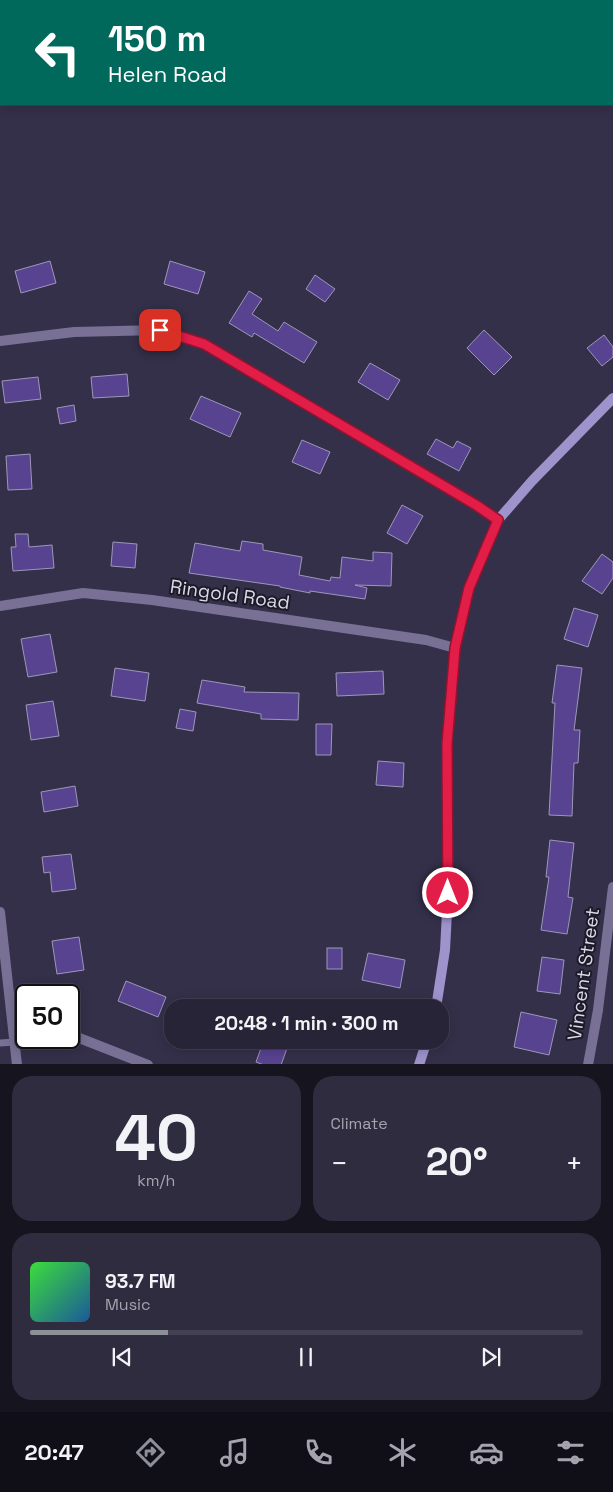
<!DOCTYPE html>
<meta charset="utf-8">
<style>
body{margin:0;font-family:"Space Grotesk",sans-serif;background:#302c40;color:#f1f3f6;height:100vh;display:flex;flex-direction:column;font-size:19px;white-space:nowrap}
*{box-sizing:border-box;margin:0}
p{font-size:16px;color:#a5a4ae}
.icon{flex:none;width:28px;height:28px;fill:none;stroke:currentColor;stroke-width:2;stroke-linecap:round;stroke-linejoin:round}
.map{position:relative;height:1064px;overflow:hidden}
.details{display:flex;flex-direction:column;gap:12px;padding:12px;background:#16141f;flex:1}
.details>*{flex:none}
.top-card{position:absolute;left:0px;top:0px;width:614px;height:105px;box-shadow:0 2px 12px #0003,0 0 0 1px #444153;background:#00695c;color:#fff;overflow:hidden}
.speed{position:absolute;left:15px;top:984px;display:flex;gap:10px;font-size:25px;font-weight:700;text-align:center}
.speed>*{display:grid;place-content:center;width:65px;height:65px;border-radius:50%;background:#282438;box-shadow:0 2px 12px #0003,0 0 0 1px #444153;line-height:1}
.speed .limit{border:2px solid #111;border-radius:8px;background:#fff;color:#111}
.pin{position:absolute;display:grid;place-items:center;width:42px;height:42px;color:#fff;margin:-21px;border-radius:10px;box-shadow:0 2px 8px #0006}
.me{position:absolute;width:55px;margin:-28px;rotate:0deg;stroke-linejoin:round;filter:drop-shadow(0 0 4px #0008)}
.turn{display:flex;align-items:center;gap:18px;height:105px;padding:0 25px;font-size:22px}
.turn .icon{width:65px;height:65px;stroke-width:2.5}
.turn b{display:block;font-size:35px;line-height:42px}
.big{font-size:38px;font-weight:700;line-height:1.1}
.details .card{flex:1;display:flex;flex-direction:column;justify-content:center;gap:8px;min-width:0;padding:0 18px;border-radius:20px;background:#302c40}
.details .dial{align-items:center;gap:0}
.dial b{font-size:65px;line-height:1}
.song{display:flex;align-items:center;gap:15px}
.cover{width:60px;height:60px;border-radius:8px;background:linear-gradient(135deg,hsl(120 70% 55%),hsl(210 70% 35%))}
.played{height:5px;border-radius:2px;background:linear-gradient(90deg,#8c9099 25%,#444153 25%)}
.keys{display:flex;justify-content:space-around;direction:ltr}
.heat{display:flex;justify-content:space-between;align-items:center;font-size:28px;direction:ltr}
.details .tiles{flex:1;display:grid;gap:12px;grid-template-columns:1fr 1fr}
.card:last-child{grid-column:span 2}
.trip{position:absolute;left:164px;top:999px;width:285px;height:50px;border-radius:20px;background:#282438;box-shadow:0 2px 12px #0003,0 0 0 1px #444153;font-weight:700;line-height:50px;text-align:center}
.tab-bar{display:flex;height:80px;justify-content:space-around;align-items:center;background:#100e16;color:#a5a4ae}
.tab-bar .icon{width:35px;height:35px}
.tab-bar .current{color:#8c9099}
.tab-bar b{font-size:22px;color:#f1f3f6}
.map>svg:first-child{display:block}
.building{fill:#584390;stroke:#9d97b7}
.lines{fill:none;stroke-linecap:round;stroke-linejoin:round}
.lane{stroke:#787195;stroke-width:7}
.street{stroke:#787195;stroke-width:10}
.secondary{stroke:#9f93cc;stroke-width:10}
.route-casing{stroke:#92132f;stroke-width:12}
.route{stroke:#e11d48;stroke-width:9}
.labels{text-anchor:middle;stroke-width:4;stroke-linejoin:round;paint-order:stroke}
.street-label{font-size:19px;fill:#dad7e8;stroke:#1c1a26}
</style>
<div class="map">
<svg width="613" height="1065" viewBox="0 0 613 1065">
<rect width="100%" height="100%" fill="#35304a"/>
<g class="building">
<polygon points="50,261 56,283 21,293 15,271"/>
<polygon points="170,261 205,272 198,294 164,284"/>
<polygon points="315,275 335,289 325,302 306,289"/>
<polygon points="249,291 262,299 252,314 278,331 284,322 317,342 304,363 254,333 252,337 229,323"/>
<polygon points="484,330 512,357 494,375 467,348"/>
<polygon points="604,335 613,347 613,357 602,366 587,348"/>
<polygon points="370,363 400,380 388,400 358,382"/>
<polygon points="127,374 129,396 93,398 91,377"/>
<polygon points="38,377 41,399 5,403 2,381"/>
<polygon points="201,396 241,413 230,437 190,419"/>
<polygon points="74,405 76,421 60,424 57,408"/>
<polygon points="436,439 453,448 457,441 471,448 459,471 427,454"/>
<polygon points="302,440 330,452 320,474 292,462"/>
<polygon points="30,454 32,489 8,490 6,456"/>
<polygon points="402,505 423,516 407,544 387,533"/>
<polygon points="15,534 28,534 29,547 52,545 54,568 13,571 11,547 16,547"/>
<polygon points="242,541 263,544 263,550 302,557 299,575 330,581 331,577 340,578 342,557 373,561 373,552 392,553 391,586 355,585 367,588 365,599 310,591 310,593 280,587 280,586 189,573 195,543 240,551"/>
<polygon points="113,542 137,544 135,568 111,566"/>
<polygon points="602,554 613,562 613,578 602,594 582,581"/>
<polygon points="574,608 598,615 588,647 564,639"/>
<polygon points="50,634 57,672 28,677 21,639"/>
<polygon points="557,665 582,668 574,730 580,730 578,763 574,763 572,816 549,815 555,703 552,703"/>
<polygon points="115,668 149,673 145,701 111,696"/>
<polygon points="383,671 384,694 337,696 336,673"/>
<polygon points="202,680 245,687 244,692 299,693 298,720 261,719 261,714 197,703"/>
<polygon points="53,701 59,736 31,740 26,705"/>
<polygon points="180,709 196,712 193,731 176,728"/>
<polygon points="316,724 332,724 331,755 316,755"/>
<polygon points="378,761 404,763 403,787 376,785"/>
<polygon points="75,786 78,806 44,812 41,792"/>
<polygon points="550,840 574,843 568,897 573,898 567,934 541,930 549,877 546,877"/>
<polygon points="71,854 76,889 52,892 50,872 44,873 42,857"/>
<polygon points="79,937 84,970 57,974 52,941"/>
<rect x="327" y="948" width="15" height="21"/>
<polygon points="368,953 405,960 400,988 362,980"/>
<polygon points="542,957 564,960 560,994 537,991"/>
<polygon points="126,981 166,997 158,1017 118,1001"/>
<polygon points="521,1012 557,1020 549,1055 514,1047"/>
<polygon points="264,1040 290,1040 281,1065 264,1065 256,1062"/>
</g>
<g class="lines">
<polyline class="lane" points="0,1043 15,1042"/>
<g class="street">
<polyline points="248,0 250,1"/>
<polyline points="0,341 74,332 160,330 204,344 475,505 498,520"/>
<polyline points="0,606 83,593 152,600 426,640 455,648"/>
<polyline points="0,912 17,1065"/>
<polyline points="12,1012 26,1018"/>
<polyline points="69,1034 148,1065"/>
<polyline points="588,1065 598,1010 613,887"/>
</g>
<g class="secondary">
<polyline points="436,1008 445,950 448,893 447,744 455,648 469,588 498,520 532,481 613,398"/>
<polyline points="419,1065 427,1040"/>
</g>
</g>
<g class="lines">
<defs>
<polyline id="route" points="160,330 204,344 476,505 498,520 469,588 455,648 447,744 448,893"/>
</defs>
<use href="#route" class="route-casing"/>
<use href="#route" class="route"/>
</g>
<g class="labels">
<g class="street-label">
<text transform="translate(230 594) rotate(8)" y="7">Ringold Road</text>
<text transform="translate(583 974) rotate(-82)" y="7">Vincent Street</text>
</g>
</g>
</svg>
<div class="speed"><div class="limit">50</div></div>
<div class="pin" style="left:160px;top:330px;background:#d93025"><svg class="icon" aria-label="arrive" viewBox="0 0 24 24"><path d="M6 21V4h12l-3 4 3 4H6"/></svg></div>
<svg class="me" style="left:448px;top:893px" viewBox="-20 -20 40 40"><circle r="17" fill="#e11d48" stroke="#fff" stroke-width="3"/><path d="M0-11L8 9 0 5-8 9z" fill="#fff"/></svg>
<div class="trip">20:48 · 1 min · 300 m</div>
<div class="top-card">
<div class="turn"><svg class="icon" aria-label="left" viewBox="0 0 24 24"><path d="M17 20v-9H6M10 6l-5 5 5 5"/></svg><div><b>150 m</b>Helen Road</div></div>
</div>
</div>
<section class="details">
<div class="tiles">
<div class="card dial"><b>40</b><p>km/h</p></div>
<div class="card"><p>Climate</p>
<div class="heat"><a>−</a><b class="big">20°</b><a>+</a></div>
</div>
<div class="card">
<div class="song"><i class="cover"></i><div><b>93.7 FM</b><p>Music</p></div></div>
<div class="played"></div>
<div class="keys"><svg class="icon" aria-label="previous" viewBox="0 0 24 24"><path d="M18 5L8 12l10 7zM5 5v14"/></svg><svg class="icon" aria-label="pause" viewBox="0 0 24 24"><path d="M8 5v14M16 5v14"/></svg><svg class="icon" aria-label="next" viewBox="0 0 24 24"><path d="M6 5l10 7-10 7zM19 5v14"/></svg></div>
</div>
</div>
</section>
<nav class="tab-bar">
<b>20:47</b>
<svg class="icon current" aria-label="directions" viewBox="0 0 24 24"><path d="M12 3l9 9-9 9-9-9zM9 14v-3h6M13 9l2 2-2 2"/></svg>
<svg class="icon" aria-label="music" viewBox="0 0 24 24"><path d="M9 18V5l10-2v13"/><circle cx="6" cy="18" r="3"/><circle cx="16" cy="16" r="3"/></svg>
<svg class="icon" aria-label="phone" viewBox="0 0 24 24"><path d="M5 4h4l2 5-3 2q2 4 5 5l2-3 5 2v4C11 20 4 13 5 4z"/></svg>
<svg class="icon" aria-label="climate" viewBox="0 0 24 24"><path d="M12 3v18M4 7l16 10M4 17L20 7"/></svg>
<svg class="icon" aria-label="car" viewBox="0 0 24 24"><path d="M5 17H2v-5l4-1 3-4h7l3 4 3 1v5h-3M9 17h6M6 11h13"/><circle cx="7" cy="17" r="2"/><circle cx="17" cy="17" r="2"/></svg>
<svg class="icon" aria-label="filters" viewBox="0 0 24 24"><path d="M4 7h16M4 17h16"/><circle cx="9" cy="7" r="2"/><circle cx="15" cy="17" r="2"/></svg>
</nav>
